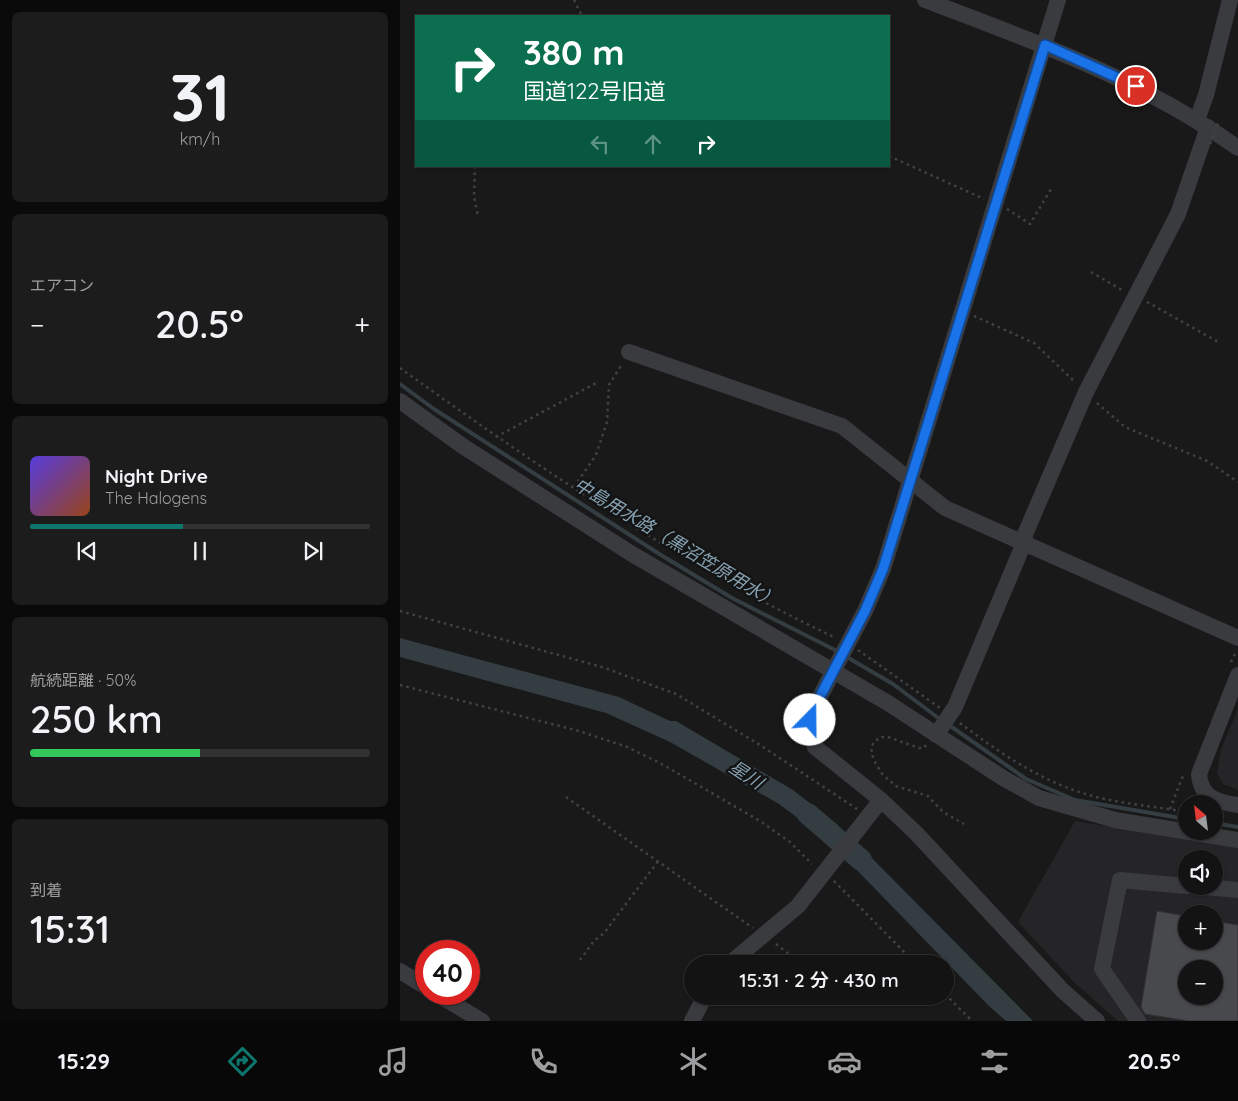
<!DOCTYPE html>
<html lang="ja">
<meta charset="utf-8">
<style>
body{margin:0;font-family:Quicksand,"Noto Sans JP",sans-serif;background:#1c1c1d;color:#f1f3f6;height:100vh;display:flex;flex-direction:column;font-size:19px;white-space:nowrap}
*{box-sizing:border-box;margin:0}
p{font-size:16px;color:#9d9ea0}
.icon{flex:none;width:28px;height:28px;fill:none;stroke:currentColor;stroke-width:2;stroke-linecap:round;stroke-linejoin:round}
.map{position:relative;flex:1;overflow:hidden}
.details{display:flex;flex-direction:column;gap:12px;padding:12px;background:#0a0a0b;width:400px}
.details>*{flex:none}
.banner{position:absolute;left:15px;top:15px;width:475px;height:152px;border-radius:0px;box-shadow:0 1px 4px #0004,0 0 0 1px #323234;background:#0b6e4f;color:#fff;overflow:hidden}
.needle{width:32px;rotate:332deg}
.buttons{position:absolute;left:778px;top:795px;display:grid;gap:10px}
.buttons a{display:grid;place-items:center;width:45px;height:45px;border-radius:50%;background:#131314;box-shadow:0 1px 4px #0004,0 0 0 1px #323234;font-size:25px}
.speed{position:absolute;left:15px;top:940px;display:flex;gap:10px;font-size:25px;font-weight:700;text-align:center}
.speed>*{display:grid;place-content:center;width:65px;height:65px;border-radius:50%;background:#131314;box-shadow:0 1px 4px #0004,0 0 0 1px #323234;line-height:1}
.speed .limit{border:8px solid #d22;background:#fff;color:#111}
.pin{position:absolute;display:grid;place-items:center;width:42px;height:42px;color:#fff;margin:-21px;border:2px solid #fff;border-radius:50%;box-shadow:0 1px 5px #0007}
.me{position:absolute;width:55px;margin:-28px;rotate:22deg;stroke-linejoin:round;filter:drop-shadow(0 0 4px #0008)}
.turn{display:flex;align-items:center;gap:18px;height:105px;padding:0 25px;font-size:22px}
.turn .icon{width:65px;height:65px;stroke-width:2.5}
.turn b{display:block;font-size:35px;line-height:42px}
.lanes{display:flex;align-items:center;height:48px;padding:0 25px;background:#0003;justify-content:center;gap:25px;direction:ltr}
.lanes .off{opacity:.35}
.big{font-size:38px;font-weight:600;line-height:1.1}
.details .tile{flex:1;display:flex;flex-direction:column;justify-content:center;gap:8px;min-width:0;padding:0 18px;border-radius:8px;background:#1c1c1d}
.details .dial{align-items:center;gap:0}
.dial b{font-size:65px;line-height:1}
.song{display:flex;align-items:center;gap:15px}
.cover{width:60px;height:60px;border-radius:8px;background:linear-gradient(135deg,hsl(250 70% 55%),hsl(20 70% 35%))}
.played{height:5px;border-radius:2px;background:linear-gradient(90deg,#0f766e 45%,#323234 45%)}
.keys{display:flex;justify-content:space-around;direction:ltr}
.heat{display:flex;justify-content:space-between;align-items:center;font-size:28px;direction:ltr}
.charge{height:8px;border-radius:4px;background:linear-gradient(90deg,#34c759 50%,#323234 0)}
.trip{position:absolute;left:284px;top:955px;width:270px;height:50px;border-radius:25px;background:#131314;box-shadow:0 1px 4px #0004,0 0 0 1px #323234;font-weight:600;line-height:50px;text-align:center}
.dock{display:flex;height:80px;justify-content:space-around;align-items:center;background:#080808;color:#9d9ea0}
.dock .icon{width:35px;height:35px}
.dock .current{color:#0f766e}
.dock b{font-size:22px;color:#f1f3f6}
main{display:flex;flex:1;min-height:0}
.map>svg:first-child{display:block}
.built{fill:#252527;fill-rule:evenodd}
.water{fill:#333d42}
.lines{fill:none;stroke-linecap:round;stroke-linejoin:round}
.stream{stroke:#333d42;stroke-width:4}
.river{stroke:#333d42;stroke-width:22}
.building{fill:#48494d;stroke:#333336;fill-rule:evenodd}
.path{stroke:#404246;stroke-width:2.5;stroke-dasharray:2.5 4;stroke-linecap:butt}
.minor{stroke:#3a3b3f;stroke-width:16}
.path-bridge{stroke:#404246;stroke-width:2.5;stroke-dasharray:2.5 4;stroke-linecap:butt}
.route-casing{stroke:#114b97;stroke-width:12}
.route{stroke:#1a73e8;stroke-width:9}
.labels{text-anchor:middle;stroke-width:5;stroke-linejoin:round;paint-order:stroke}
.water-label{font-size:18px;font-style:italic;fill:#86a1b1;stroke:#141415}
</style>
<main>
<section class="details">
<div class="tile dial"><b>31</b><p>km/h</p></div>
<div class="tile"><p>エアコン</p>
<div class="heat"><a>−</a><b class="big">20.5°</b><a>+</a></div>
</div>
<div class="tile">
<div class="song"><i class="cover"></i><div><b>Night Drive</b><p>The Halogens</p></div></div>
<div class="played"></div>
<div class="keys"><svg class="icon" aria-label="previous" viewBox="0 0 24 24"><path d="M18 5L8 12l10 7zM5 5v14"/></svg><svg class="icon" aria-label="pause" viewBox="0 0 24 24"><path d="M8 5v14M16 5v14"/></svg><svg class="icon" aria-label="next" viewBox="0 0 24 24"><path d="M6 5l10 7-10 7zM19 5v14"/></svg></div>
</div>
<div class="tile"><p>航続距離 · 50%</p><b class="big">250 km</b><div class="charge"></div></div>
<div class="tile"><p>到着</p><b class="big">15:31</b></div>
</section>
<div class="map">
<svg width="838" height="1021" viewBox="0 0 838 1021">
<rect width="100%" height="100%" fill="#19191a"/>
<g class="built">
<polygon points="838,709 838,790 823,784 817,773 821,750"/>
<path d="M 675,821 L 838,848 L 838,1021 L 718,1021 L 674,982 L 618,922 ZM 786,859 L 814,859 L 814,886 L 786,886 ZM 786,914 L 814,914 L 814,941 L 786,941 ZM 786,969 L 814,969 L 814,996 L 786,996 Z"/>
</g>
<g class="water">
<polygon points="0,638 219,697 270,721 276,721 393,790 438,825 426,839 379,804 270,742 206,713 0,657"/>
<polygon points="458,844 633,1021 606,1021 589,1006 447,860"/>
</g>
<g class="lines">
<g class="stream">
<polyline points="0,384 34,409 261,555 332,598 439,652"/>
<polyline points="445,656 493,684 541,720"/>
<polyline points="549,725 626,779 675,800 786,819"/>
<polyline points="814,823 838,827"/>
</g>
<polyline class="river" points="408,814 461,860"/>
</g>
<path class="building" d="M 757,911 L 786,916 L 786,941 L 814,941 L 814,921 L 838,925 L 838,1021 L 789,1021 L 745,1014 L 741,1007 ZM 786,969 L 814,969 L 814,996 L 786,996 Z"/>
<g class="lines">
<g class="path">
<polyline points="174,0 182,16"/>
<polyline points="489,156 584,199"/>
<polyline points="75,166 74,196 78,216"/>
<polyline points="607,209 630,224 651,189"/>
<polyline points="691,272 722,290"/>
<polyline points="747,302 820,343"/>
<polyline points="574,316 634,343 675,382"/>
<path d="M 0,368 C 135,465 285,567 436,638"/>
<polyline points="697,403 725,427 807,461 838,482"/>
<polyline points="96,437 198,382"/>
<polyline points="174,487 196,455 207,422 209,385 222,364"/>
<polyline points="0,611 202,667 276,694 360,745 457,809"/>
<polyline points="458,650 540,708"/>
<polyline points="831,662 836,652"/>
<polyline points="0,685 179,731 227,747 260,763 360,821 390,842 412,864"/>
<path d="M 560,723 C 600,753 640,781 689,795 C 720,804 754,806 786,812"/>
<polyline points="526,745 524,748 519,748 488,737 481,737 473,743 471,753 476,764 483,775 496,786 528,796 543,812 564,824"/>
<polyline points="166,797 353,928"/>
<polyline points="770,809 784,773"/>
<polyline points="814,816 822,818"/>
<polyline points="434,881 516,964"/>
<polyline points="376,944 393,957"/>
<polyline points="180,960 194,941 204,933 259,860"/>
<polyline points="545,994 572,1021"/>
</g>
<g class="minor">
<path d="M 525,0 C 634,41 742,80 838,148"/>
<polyline points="658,0 483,569 465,611 415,706 410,729 415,747 481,800 516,833 663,991 697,1021"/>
<polyline points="797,120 806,95 830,0"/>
<polyline points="229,352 442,426 545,508 838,638"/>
<polyline points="0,401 64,447 232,554 488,703 603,778 639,798 715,820 838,840"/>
<path d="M 838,675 L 799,774 C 801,798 817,802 838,805"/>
<polyline points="536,735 555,707 621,550 626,532 686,392 778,214 808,127"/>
<polyline points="794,886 838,890"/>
<polyline points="329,964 398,906 481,800"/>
<polyline points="0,971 26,987"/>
<polyline points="37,994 82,1021"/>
<polyline points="292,1021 305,996"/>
<polyline points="738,1021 702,969 720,880 786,886"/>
</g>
<polyline class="path-bridge" points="810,144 819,121"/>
</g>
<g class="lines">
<defs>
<polyline id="route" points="410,720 415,706 465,611 483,569 645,45 736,86"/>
</defs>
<use href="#route" class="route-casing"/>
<use href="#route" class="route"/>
</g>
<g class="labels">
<g class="water-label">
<text transform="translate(276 543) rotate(31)" y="6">中島用水路（黒沼笠原用水）</text>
<text transform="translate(346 775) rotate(33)" y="6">星川</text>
</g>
</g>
</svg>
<div class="buttons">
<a><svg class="needle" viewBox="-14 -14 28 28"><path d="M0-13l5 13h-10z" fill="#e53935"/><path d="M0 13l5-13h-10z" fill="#9d9ea0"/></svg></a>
<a><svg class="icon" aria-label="sound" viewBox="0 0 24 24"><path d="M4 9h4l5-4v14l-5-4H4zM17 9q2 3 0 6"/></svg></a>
<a>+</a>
<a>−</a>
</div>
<div class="speed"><div class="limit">40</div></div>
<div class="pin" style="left:736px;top:86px;background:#d93025"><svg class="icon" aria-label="arrive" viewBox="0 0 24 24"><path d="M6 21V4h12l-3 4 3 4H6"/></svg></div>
<svg class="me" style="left:410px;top:720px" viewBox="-20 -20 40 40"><circle r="19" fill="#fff"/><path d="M0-13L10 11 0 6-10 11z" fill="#1a73e8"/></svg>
<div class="trip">15:31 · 2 分 · 430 m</div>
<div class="banner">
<div class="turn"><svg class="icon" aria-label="right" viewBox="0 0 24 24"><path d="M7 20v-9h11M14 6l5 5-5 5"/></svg><div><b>380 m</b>国道122号旧道</div></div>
<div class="lanes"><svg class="icon off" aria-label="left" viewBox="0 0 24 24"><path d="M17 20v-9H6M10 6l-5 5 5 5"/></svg><svg class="icon off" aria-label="ahead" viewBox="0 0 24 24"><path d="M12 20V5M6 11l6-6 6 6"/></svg><svg class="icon" aria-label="right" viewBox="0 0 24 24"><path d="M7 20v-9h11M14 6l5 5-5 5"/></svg></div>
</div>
</div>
</main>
<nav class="dock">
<b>15:29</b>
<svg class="icon current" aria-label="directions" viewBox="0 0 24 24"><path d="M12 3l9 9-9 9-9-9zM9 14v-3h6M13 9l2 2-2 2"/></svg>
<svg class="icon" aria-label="music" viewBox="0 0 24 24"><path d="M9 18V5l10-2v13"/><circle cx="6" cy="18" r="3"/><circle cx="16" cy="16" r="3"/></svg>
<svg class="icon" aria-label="phone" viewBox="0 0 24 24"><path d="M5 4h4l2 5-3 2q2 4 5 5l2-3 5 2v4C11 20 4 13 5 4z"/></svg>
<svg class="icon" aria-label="climate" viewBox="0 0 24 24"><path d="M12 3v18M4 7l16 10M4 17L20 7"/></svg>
<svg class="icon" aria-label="car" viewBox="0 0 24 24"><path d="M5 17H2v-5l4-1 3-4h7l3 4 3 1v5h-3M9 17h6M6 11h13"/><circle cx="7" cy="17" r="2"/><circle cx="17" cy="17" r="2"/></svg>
<svg class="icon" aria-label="filters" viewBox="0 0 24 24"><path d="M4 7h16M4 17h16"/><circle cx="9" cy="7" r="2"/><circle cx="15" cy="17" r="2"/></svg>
<b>20.5°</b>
</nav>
